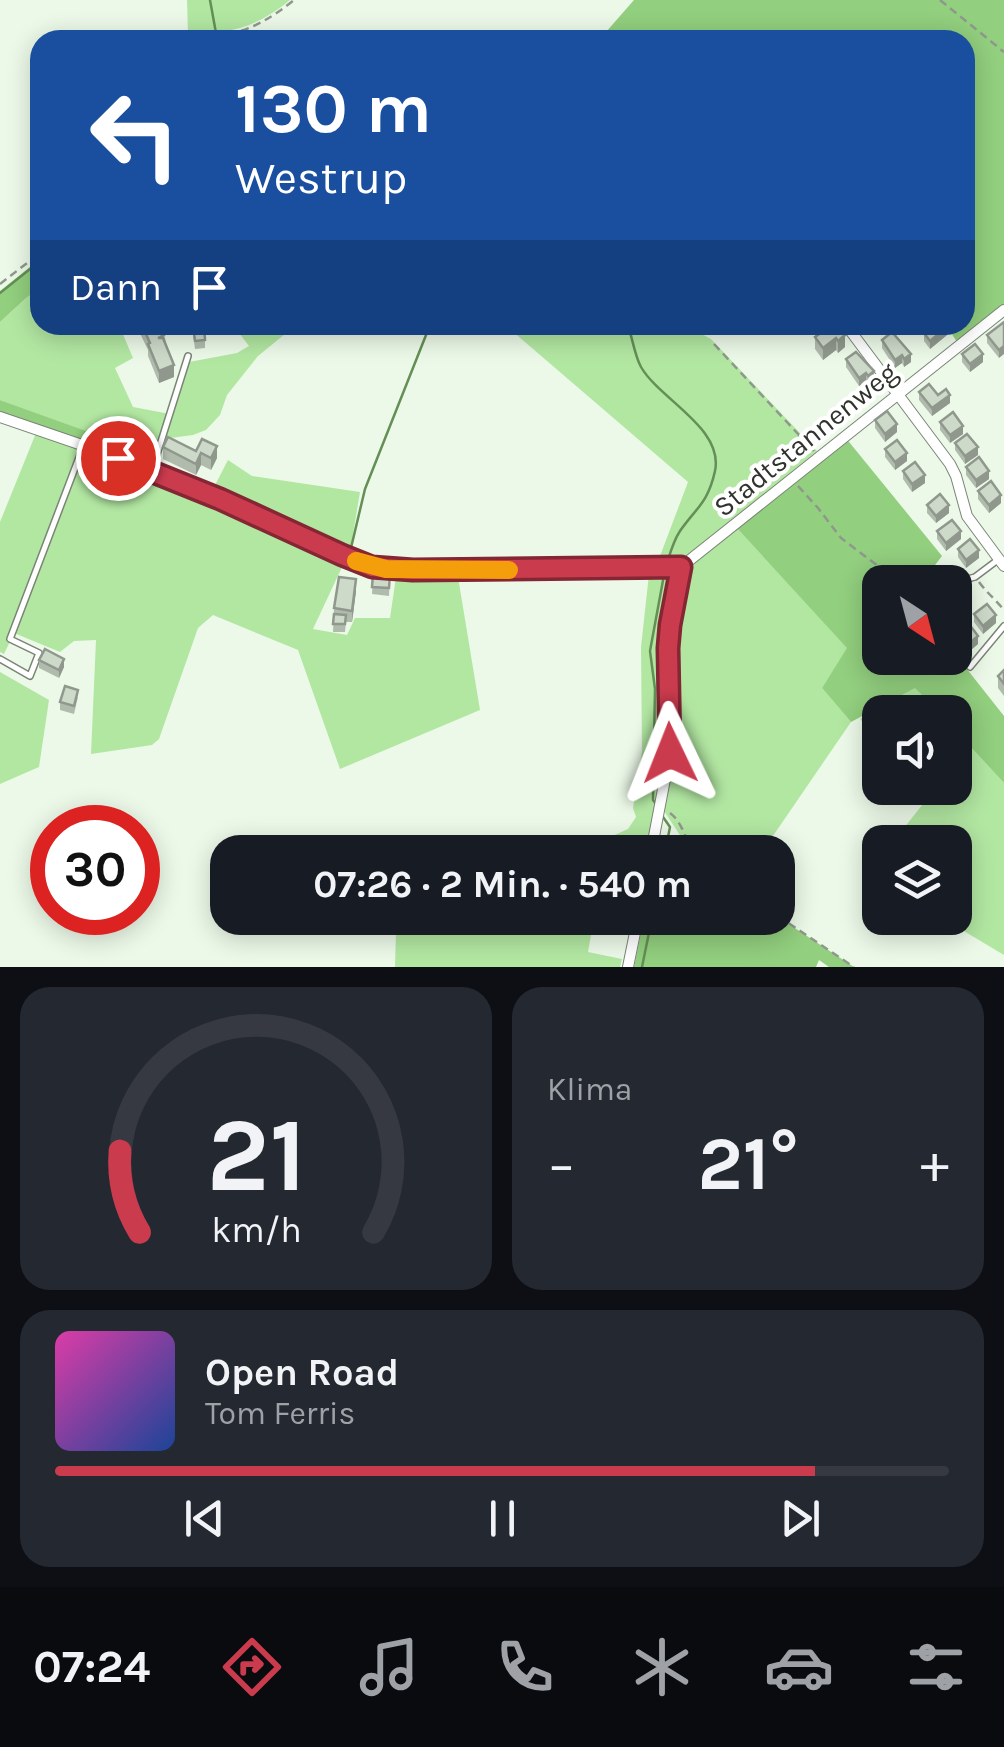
<!DOCTYPE html>
<html lang="de">
<meta charset="utf-8">
<style>
body{margin:0;font-family:Karla,sans-serif;background:#242831;color:#f1f3f6;height:100vh;display:flex;flex-direction:column;font-size:38px;white-space:nowrap}
*{box-sizing:border-box;margin:0}
p{font-size:32px;color:#9ea1a6}
.icon{flex:none;width:55px;height:55px;fill:none;stroke:currentColor;stroke-width:2;stroke-linecap:round;stroke-linejoin:round}
.map{position:relative;height:967px;overflow:hidden}
.side{display:flex;flex-direction:column;gap:20px;padding:20px;background:#0d0f14;flex:1}
.side>*{flex:none}
.guide{position:absolute;left:30px;top:30px;width:945px;height:305px;border-radius:30px;box-shadow:0 5px 25px #0003;background:#1a4fa0;color:#fff;overflow:hidden}
.needle{width:65px;rotate:144deg}
.tools{position:absolute;left:862px;top:565px;display:grid;gap:20px}
.tools a{display:grid;place-items:center;width:110px;height:110px;border-radius:20px;background:#171b24;box-shadow:0 5px 25px #0003;font-size:50px}
.speed{position:absolute;left:30px;top:805px;display:flex;gap:20px;font-size:50px;font-weight:700;text-align:center}
.speed>*{display:grid;place-content:center;width:130px;height:130px;border-radius:50%;background:#171b24;box-shadow:0 5px 25px #0003;line-height:1}
.speed .limit{border:15px solid #d22;background:#fff;color:#111}
.pin{position:absolute;display:grid;place-items:center;width:85px;height:85px;color:#fff;margin:-42px;border:5px solid #fff;border-radius:50%;box-shadow:0 2px 10px #0007}
.me{position:absolute;width:110px;margin:-55px;rotate:358deg;stroke-linejoin:round;filter:drop-shadow(0 0 8px #0008)}
.turn{display:flex;align-items:center;gap:35px;height:210px;padding:0 40px;font-size:45px}
.turn .icon{width:130px;height:130px;stroke-width:2.5}
.turn b{display:block;font-size:70px;line-height:85px}
.then{display:flex;align-items:center;height:95px;padding:0 40px;background:#0003;gap:20px;font-size:38px}
.big{font-size:75px;font-weight:700;line-height:1.1}
.side .widget{flex:1;display:flex;flex-direction:column;justify-content:center;gap:15px;min-width:0;padding:0 35px;border-radius:30px;background:#242831}
.side .dial{align-items:center;gap:0}
.dial svg{height:260px;overflow:visible;fill:none;stroke:#363941;stroke-width:7;stroke-linecap:round;text-anchor:middle}
.dial text{fill:#f1f3f6;stroke:none}
.song{display:flex;align-items:center;gap:30px}
.cover{width:120px;height:120px;border-radius:15px;background:linear-gradient(135deg,hsl(320 70% 55%),hsl(220 70% 35%))}
.played{height:10px;border-radius:5px;background:linear-gradient(90deg,#cb3b4e 85%,#363941 85%)}
.keys{display:flex;justify-content:space-around;direction:ltr}
.heat{display:flex;justify-content:space-between;align-items:center;font-size:55px;direction:ltr}
.side .tiles{flex:1;display:grid;gap:20px;grid-template-columns:1fr 1fr}
.widget:last-child{grid-column:span 2}
.trip{position:absolute;left:210px;top:835px;width:585px;height:100px;border-radius:30px;background:#171b24;box-shadow:0 5px 25px #0003;font-weight:700;line-height:100px;text-align:center}
.menu{display:flex;height:160px;justify-content:space-around;align-items:center;background:#090b0e;color:#9ea1a6}
.menu .icon{width:70px;height:70px}
.menu .active{color:#cb3b4e}
.menu b{font-size:45px;color:#f1f3f6}
.map>svg:first-child{display:block}
.green{fill:#b2e7a2}
.forest{fill:#92cf7e}
.lines{fill:none;stroke-linecap:round;stroke-linejoin:round}
.stream{stroke:#648f56;stroke-width:2.5}
.lane-casing{stroke:#7a8576;stroke-width:8}
.street-casing{stroke:#7a8576;stroke-width:12}
.path{stroke:#8f988c;stroke-width:2.5;stroke-dasharray:8 5;stroke-linecap:butt}
.lane{stroke:#fff;stroke-width:5}
.street{stroke:#fff;stroke-width:10}
.wall{fill:#b0bbad}
.shaded-wall{fill:#90988d}
.building{fill:#cdd9c9;stroke:#90988d;stroke-width:2.5}
.route-casing{stroke:#842633;stroke-width:25}
.route{stroke:#cb3b4e;stroke-width:18}
.slow{stroke:#f59e0b;stroke-width:18}
.labels{text-anchor:middle;stroke-width:8;stroke-linejoin:round;paint-order:stroke}
.street-label{font-size:28px;fill:#2e332c;stroke:#fff}
</style>
<div class="map">
<svg width="1004" height="967" viewBox="0 0 1004 967">
<rect width="100%" height="100%" fill="#ecf9e8"/>
<g class="green">
<path d="M 187,0 L 290,0 C 257,27 231,34 188,34 Z"/>
<polygon points="40,289 40,325 119,325 133,358 115,368 133,407 170,414 189,362 237,353 249,346 233,325 296,325 258,356 227,395 220,415 206,430 193,435 163,439 154,466 112,450 110,440 0,400 0,322 26,298"/>
<polygon points="505,325 685,325 711,339 817,451 680,562 657,564 688,482"/>
<polygon points="36,433 148,474 343,565 313,629 347,635 355,618 390,618 396,577 458,577 480,710 340,769 298,650 213,615 198,628 159,739 152,745 91,754 96,640 74,641 60,652 14,633 4,654 0,652 0,522"/>
<polygon points="228,460 252,476 360,492 350,552 212,491"/>
<polygon points="735,526 848,648 822,688 851,722 762,852 691,852 664,811 673,754 673,625 683,578 689,566"/>
<polygon points="649,574 662,575 672,586 664,621 665,755 656,811 645,852 577,852 628,829 636,817 633,808 642,752 641,647"/>
<polygon points="0,672 49,700 39,767 0,784"/>
<polygon points="915,687 939,712 880,712 880,743 860,719"/>
<polygon points="955,730 1004,783 1004,955 942,918 955,918 955,842 893,842 926,800 916,788 955,788"/>
<polygon points="378,918 391,918 397,932 430,918 594,918 588,952 622,959 620,967 395,967 396,932"/>
</g>
<g class="forest">
<polygon points="634,0 1004,0 1004,304 957,342 946,325 965,325 965,40 599,40"/>
<polygon points="40,259 40,289 26,298 0,322 0,291"/>
<polygon points="0,400 111,440 111,449 103,458 0,420"/>
<polygon points="845,437 942,556 922,582 880,582 880,658 955,658 955,654 1004,716 1004,783 955,730 955,712 939,712 915,688 851,722 822,688 847,648 735,526"/>
<polygon points="778,917 854,967 829,967 819,960 816,967 634,967 644,918"/>
</g>
<g class="lines">
<g class="stream">
<polyline points="210,0 216,33"/>
<polyline points="0,293 40,261"/>
<path d="M 625,325 L 629,329 C 633,341 635,356 641,367 C 660,400 724,428 715,471 C 708,503 696,508 680,531 C 674,540 671,550 668,560"/>
<polyline points="350,552 365,489 430,325"/>
<polyline points="656,804 653,800 655,689 650,651 664,575"/>
<polyline points="663,817 670,827 665,852"/>
<polyline points="642,967 652,918"/>
</g>
<defs>
<g id="lane">
<polyline points="153,467 188,356"/>
<polyline points="957,582 975,577 999,559"/>
<polyline points="0,659 30,676 39,653 10,639 83,447"/>
<polyline points="970,667 1004,626"/>
</g>
<g id="street">
<polyline points="846,325 950,464 956,476 967,516 1004,566"/>
<polyline points="0,417 152,469 342,555 372,567 413,571 681,567"/>
<polyline points="681,567 1004,310"/>
<polyline points="651,852 670,753 668,649 681,567"/>
<polyline points="628,967 638,918"/>
</g>
</defs>
<use href="#lane" class="lane-casing"/>
<use href="#street" class="street-casing"/>
<g class="path">
<polyline points="940,0 1004,52"/>
<path d="M 177,40 C 229,37 253,33 294,0"/>
<polyline points="0,284 40,253"/>
<polyline points="714,344 814,451"/>
<polyline points="798,486 818,508 841,538 882,569 891,571 900,582"/>
<path d="M 979,582 C 987,593 996,600 1004,610"/>
<polyline points="955,648 966,662"/>
<path d="M 670,813 C 683,823 685,839 693,852"/>
<polyline points="778,916 854,967"/>
</g>
<use href="#lane" class="lane"/>
<use href="#street" class="street"/>
</g>
<g class="wall">
<polygon points="1004,322 999,358 987,343 987,335"/>
<polygon points="136,325 162,325 174,377 159,383 148,356 148,350"/>
<polygon points="192,325 205,340 205,348 195,349"/>
<polygon points="815,325 837,325 845,347 838,353 836,350 823,360 815,349"/>
<polygon points="924,333 947,335 930,349 924,341"/>
<polygon points="882,340 911,362 904,367 902,363 895,368 882,348"/>
<polygon points="962,354 983,362 970,372 962,362"/>
<polygon points="846,359 874,379 868,384 866,381 859,386 846,367"/>
<polygon points="919,392 938,395 950,403 932,416 919,400"/>
<polygon points="875,420 897,432 885,442 875,428"/>
<polygon points="940,422 963,434 950,443 940,430"/>
<polygon points="955,443 978,455 965,464 955,450"/>
<polygon points="163,447 196,451 217,458 211,470 201,465 196,475 163,459"/>
<polygon points="885,449 907,461 895,470 885,457"/>
<polygon points="966,467 989,479 976,488 966,475"/>
<polygon points="903,471 925,483 912,492 903,479"/>
<polygon points="978,491 1001,503 989,513 978,499"/>
<polygon points="927,505 949,513 936,523 927,513"/>
<polygon points="937,531 961,539 946,551 937,539"/>
<polygon points="958,549 979,558 966,568 958,557"/>
<polygon points="373,574 390,575 389,596 372,594"/>
<polygon points="356,591 352,622 346,622 345,632 333,632 334,608"/>
<polygon points="974,614 996,623 983,634 974,622"/>
<polygon points="955,636 978,644 965,655 955,644"/>
<polygon points="39,660 64,667 59,678 39,668"/>
<polygon points="1004,670 1004,696 998,688 998,676"/>
<polygon points="78,697 74,714 60,710 60,702"/>
<polygon points="605,918 622,918 621,926 605,926"/>
</g>
<g class="shaded-wall">
<polygon points="947,327 947,335 930,349 930,341"/>
<polygon points="845,335 845,347 838,353 838,341"/>
<polygon points="836,338 836,350 823,360 823,348"/>
<polygon points="1004,346 1004,354 999,358 999,350"/>
<polygon points="911,354 911,362 904,367 904,359"/>
<polygon points="983,354 983,362 970,372 970,364"/>
<polygon points="902,355 902,363 895,368 895,360"/>
<polygon points="174,365 174,377 159,383 159,371"/>
<polygon points="874,371 874,379 868,384 868,376"/>
<polygon points="866,373 866,381 859,386 859,378"/>
<polygon points="950,395 950,403 932,416 932,408"/>
<polygon points="897,424 897,432 885,442 885,434"/>
<polygon points="963,426 963,434 950,443 950,435"/>
<polygon points="217,446 217,458 211,470 211,458"/>
<polygon points="978,447 978,455 965,464 965,456"/>
<polygon points="201,453 201,465 196,475 196,464"/>
<polygon points="907,453 907,461 895,470 895,462"/>
<polygon points="989,471 989,479 976,488 976,480"/>
<polygon points="925,475 925,483 912,492 912,484"/>
<polygon points="1001,495 1001,503 989,513 989,505"/>
<polygon points="949,505 949,513 936,523 936,516"/>
<polygon points="961,531 961,539 946,551 946,543"/>
<polygon points="979,550 979,558 966,568 966,560"/>
<polygon points="356,579 356,591 352,622 352,611"/>
<polygon points="996,615 996,623 983,634 983,626"/>
<polygon points="978,636 978,644 965,655 965,647"/>
<polygon points="64,659 64,667 59,678 59,670"/>
</g>
<g class="building">
<polygon points="1004,322 1004,346 999,350 987,335"/>
<polygon points="142,325 160,325 164,335 158,338 163,338 174,365 159,371 148,344 150,343"/>
<polygon points="193,325 204,325 205,340 195,341"/>
<polygon points="816,325 837,325 845,335 838,341 836,338 823,348 815,337 822,332"/>
<polygon points="931,325 946,325 947,327 930,341 924,333"/>
<polygon points="892,332 911,354 904,359 902,355 895,360 882,340"/>
<polygon points="975,344 983,354 970,364 962,354"/>
<polygon points="856,352 874,371 868,376 866,373 859,378 846,359"/>
<polygon points="929,384 938,395 946,389 950,395 932,408 919,392"/>
<polygon points="887,411 897,424 885,434 875,420"/>
<polygon points="953,412 963,426 950,435 940,422"/>
<polygon points="967,434 978,447 965,456 955,443"/>
<polygon points="168,437 196,451 202,439 217,446 211,458 201,453 196,464 163,447"/>
<polygon points="897,440 907,453 895,462 885,449"/>
<polygon points="979,457 989,471 976,480 966,467"/>
<polygon points="915,462 925,475 912,484 903,471"/>
<polygon points="991,481 1001,495 989,505 978,491"/>
<polygon points="940,494 949,505 936,516 927,505"/>
<polygon points="952,520 961,531 946,543 937,531"/>
<polygon points="970,539 979,550 966,560 958,549"/>
<polygon points="944,572 952,582 930,582"/>
<polygon points="373,574 390,575 389,588 372,587"/>
<polygon points="339,577 356,579 352,611 334,608"/>
<polygon points="987,604 996,615 983,626 974,614"/>
<polygon points="334,614 346,615 345,624 333,624"/>
<polygon points="969,624 978,636 965,647 955,636"/>
<polygon points="45,649 64,659 59,670 39,660"/>
<polygon points="1004,670 1004,684 998,676"/>
<polygon points="65,686 78,690 74,706 60,702"/>
</g>
<g class="lines">
<defs>
<polyline id="route" points="118,458 220,499 342,555 372,567 413,570 681,567 670,625 668,648 670,753"/>
</defs>
<use href="#route" class="route-casing"/>
<use href="#route" class="route"/>
<polyline class="slow" points="356,561 386,569 509,570"/>
</g>
<g class="labels">
<g class="street-label">
<text transform="translate(805 439) rotate(-39)" y="10">Stadtstannenweg</text>
</g>
</g>
</svg>
<div class="tools">
<a><svg class="needle" viewBox="-14 -14 28 28"><path d="M0-13l5 13h-10z" fill="#e53935"/><path d="M0 13l5-13h-10z" fill="#9ea1a6"/></svg></a>
<a><svg class="icon" aria-label="sound" viewBox="0 0 24 24"><path d="M4 9h4l5-4v14l-5-4H4zM17 9q2 3 0 6"/></svg></a>
<a><svg class="icon" aria-label="layers" viewBox="0 0 24 24"><path d="M12 4l9 5-9 5-9-5zM3 14l9 5 9-5"/></svg></a>
</div>
<div class="speed"><div class="limit">30</div></div>
<div class="pin" style="left:118px;top:458px;background:#d93025"><svg class="icon" aria-label="arrive" viewBox="0 0 24 24"><path d="M6 21V4h12l-3 4 3 4H6"/></svg></div>
<svg class="me" style="left:670px;top:753px" viewBox="-20 -20 40 40"><path d="M0-17L14 15 0 8-14 15z" fill="#cb3b4e" stroke="#fff" stroke-width="4"/></svg>
<div class="trip">07:26 · 2 Min. · 540 m</div>
<div class="guide">
<div class="turn"><svg class="icon" aria-label="left" viewBox="0 0 24 24"><path d="M17 20v-9H6M10 6l-5 5 5 5"/></svg><div><b>130 m</b>Westrup</div></div>
<div class="then">Dann<svg class="icon" aria-label="arrive" viewBox="0 0 24 24"><path d="M6 21V4h12l-3 4 3 4H6"/></svg></div>
</div>
</div>
<section class="side">
<div class="tiles">
<div class="widget dial"><svg viewBox="0 0 100 80">
<path d="M14 69A42 42 0 1 1 86 69"/>
<path d="M14 69A42 42 0 0 1 8 44" stroke="#cb3b4e"/>
<text x="50" y="56" font-size="32" font-weight="700">21</text>
<text x="50" y="72" font-size="11">km/h</text>
</svg></div>
<div class="widget"><p>Klima</p>
<div class="heat"><a>−</a><b class="big">21°</b><a>+</a></div>
</div>
<div class="widget">
<div class="song"><i class="cover"></i><div><b>Open Road</b><p>Tom Ferris</p></div></div>
<div class="played"></div>
<div class="keys"><svg class="icon" aria-label="previous" viewBox="0 0 24 24"><path d="M18 5L8 12l10 7zM5 5v14"/></svg><svg class="icon" aria-label="pause" viewBox="0 0 24 24"><path d="M8 5v14M16 5v14"/></svg><svg class="icon" aria-label="next" viewBox="0 0 24 24"><path d="M6 5l10 7-10 7zM19 5v14"/></svg></div>
</div>
</div>
</section>
<nav class="menu">
<b>07:24</b>
<svg class="icon active" aria-label="directions" viewBox="0 0 24 24"><path d="M12 3l9 9-9 9-9-9zM9 14v-3h6M13 9l2 2-2 2"/></svg>
<svg class="icon" aria-label="music" viewBox="0 0 24 24"><path d="M9 18V5l10-2v13"/><circle cx="6" cy="18" r="3"/><circle cx="16" cy="16" r="3"/></svg>
<svg class="icon" aria-label="phone" viewBox="0 0 24 24"><path d="M5 4h4l2 5-3 2q2 4 5 5l2-3 5 2v4C11 20 4 13 5 4z"/></svg>
<svg class="icon" aria-label="climate" viewBox="0 0 24 24"><path d="M12 3v18M4 7l16 10M4 17L20 7"/></svg>
<svg class="icon" aria-label="car" viewBox="0 0 24 24"><path d="M5 17H2v-5l4-1 3-4h7l3 4 3 1v5h-3M9 17h6M6 11h13"/><circle cx="7" cy="17" r="2"/><circle cx="17" cy="17" r="2"/></svg>
<svg class="icon" aria-label="filters" viewBox="0 0 24 24"><path d="M4 7h16M4 17h16"/><circle cx="9" cy="7" r="2"/><circle cx="15" cy="17" r="2"/></svg>
</nav>
